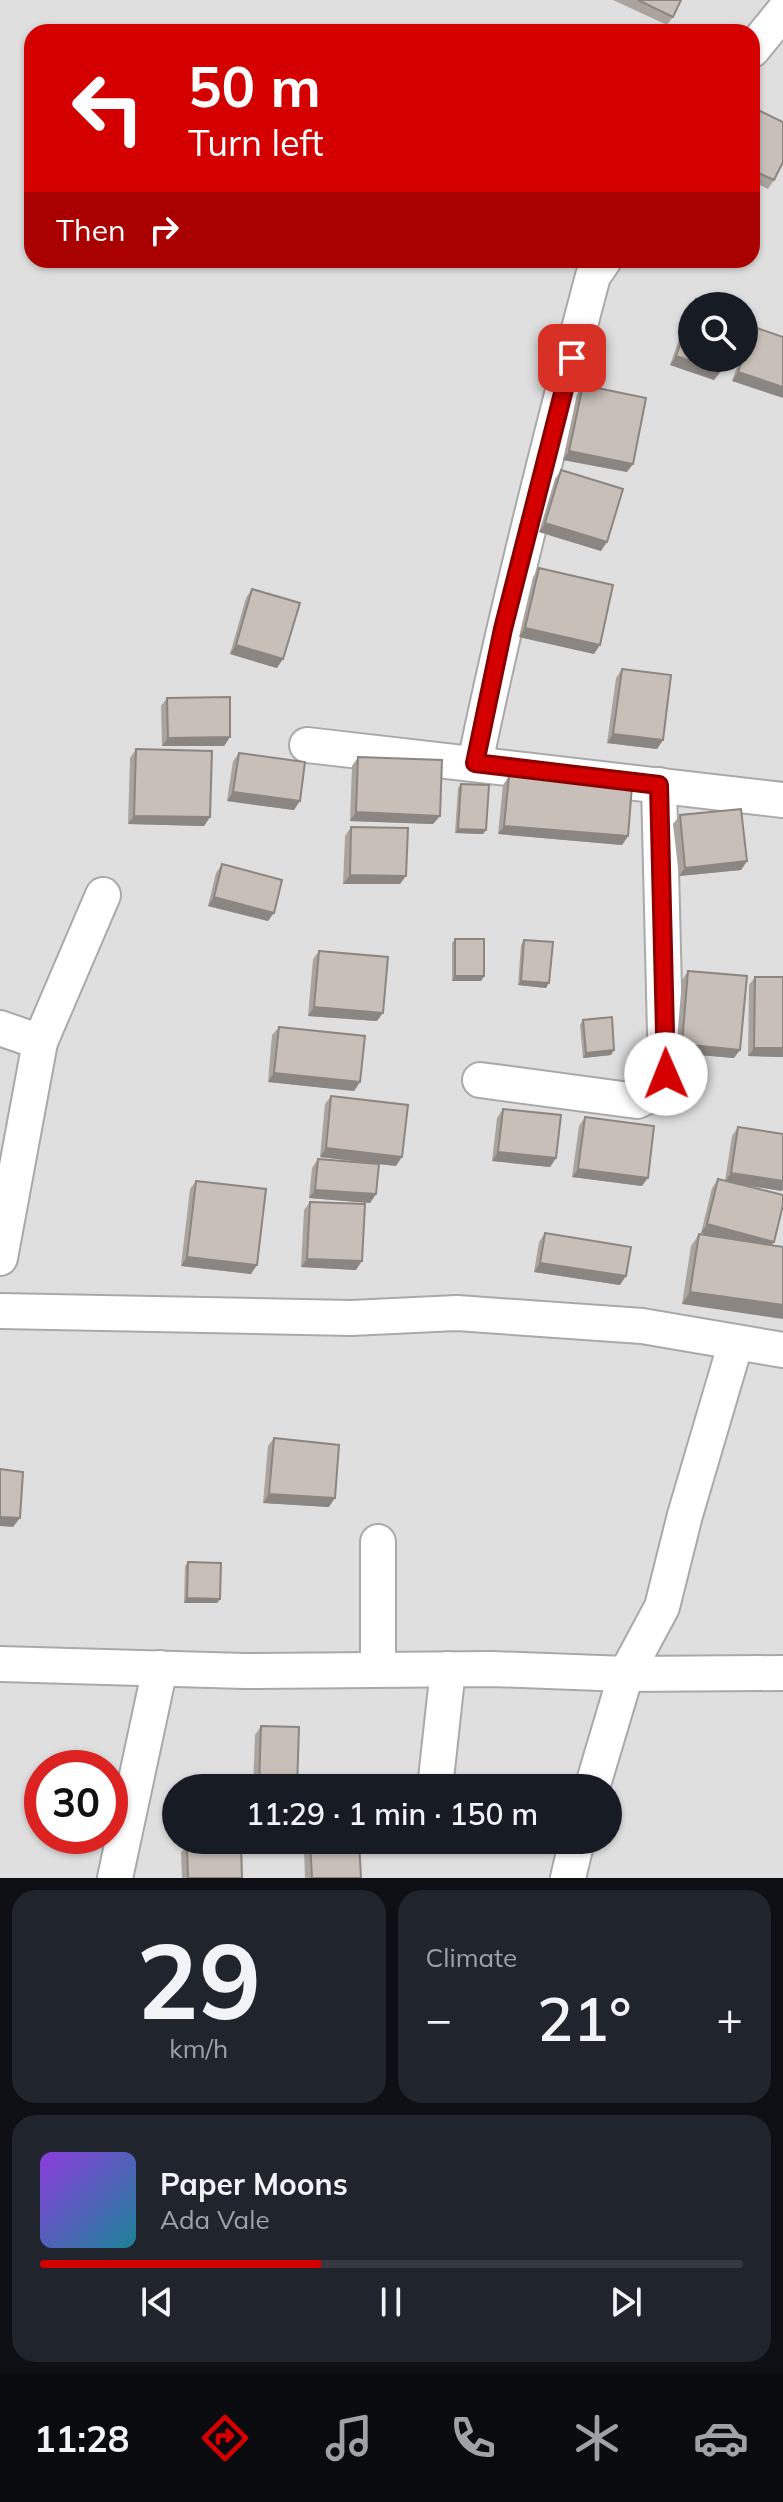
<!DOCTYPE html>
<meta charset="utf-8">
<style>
body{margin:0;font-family:Mulish,sans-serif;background:#20242c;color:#f1f3f6;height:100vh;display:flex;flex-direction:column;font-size:30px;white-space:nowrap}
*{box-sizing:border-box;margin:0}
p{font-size:26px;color:#9ea1a6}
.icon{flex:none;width:44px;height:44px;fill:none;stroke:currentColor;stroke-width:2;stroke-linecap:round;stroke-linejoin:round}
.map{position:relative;height:1878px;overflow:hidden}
.side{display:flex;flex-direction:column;gap:12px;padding:12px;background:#0d0f14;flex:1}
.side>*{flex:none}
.banner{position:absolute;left:24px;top:24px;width:736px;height:244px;border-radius:24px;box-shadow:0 2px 6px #0004;background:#d40000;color:#fff;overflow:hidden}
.tools{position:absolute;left:678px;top:292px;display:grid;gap:16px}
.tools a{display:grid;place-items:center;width:80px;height:80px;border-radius:50%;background:#171b24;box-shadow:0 2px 6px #0004;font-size:40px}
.speed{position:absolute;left:24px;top:1750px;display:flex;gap:16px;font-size:40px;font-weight:700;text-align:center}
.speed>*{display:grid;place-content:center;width:104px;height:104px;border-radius:50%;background:#171b24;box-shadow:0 2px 6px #0004;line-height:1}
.speed .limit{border:12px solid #d22;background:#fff;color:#111}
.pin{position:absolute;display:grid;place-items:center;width:68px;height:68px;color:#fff;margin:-34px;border-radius:16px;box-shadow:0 4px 12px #0006}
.me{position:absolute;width:88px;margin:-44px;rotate:359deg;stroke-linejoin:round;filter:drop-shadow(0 0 6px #0008)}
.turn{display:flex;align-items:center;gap:28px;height:168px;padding:0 32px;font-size:36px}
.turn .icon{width:104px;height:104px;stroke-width:2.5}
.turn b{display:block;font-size:56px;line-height:68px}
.then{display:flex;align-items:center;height:76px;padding:0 32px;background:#0003;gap:16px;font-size:30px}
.big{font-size:60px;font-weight:600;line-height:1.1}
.side .tile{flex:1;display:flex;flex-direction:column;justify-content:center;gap:12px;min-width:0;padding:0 28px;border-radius:24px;background:#20242c}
.side .dial{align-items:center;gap:0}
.dial b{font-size:104px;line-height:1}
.song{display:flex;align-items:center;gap:24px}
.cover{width:96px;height:96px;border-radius:12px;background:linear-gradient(135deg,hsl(270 70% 55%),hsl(190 70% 35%))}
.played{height:8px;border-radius:4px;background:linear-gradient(90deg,#d40000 40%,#363941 40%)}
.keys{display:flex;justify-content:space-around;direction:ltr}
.heat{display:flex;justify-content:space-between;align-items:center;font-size:44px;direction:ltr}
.side .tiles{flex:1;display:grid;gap:12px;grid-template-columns:1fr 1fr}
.tile:last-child{grid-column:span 2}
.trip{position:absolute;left:162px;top:1774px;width:460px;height:80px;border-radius:40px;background:#171b24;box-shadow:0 2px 6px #0004;font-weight:600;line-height:80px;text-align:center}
.tabs{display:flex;height:128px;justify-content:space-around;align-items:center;background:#090b0e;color:#9ea1a6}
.tabs .icon{width:56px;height:56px}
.tabs .selected{color:#d40000}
.tabs b{font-size:36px;color:#f1f3f6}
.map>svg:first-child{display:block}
.residential{fill:#e0dfdf;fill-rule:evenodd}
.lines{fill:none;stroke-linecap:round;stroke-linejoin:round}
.minor-casing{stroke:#a9a9a9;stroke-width:38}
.minor{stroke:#fff;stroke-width:34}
.wall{fill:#aba49e}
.shaded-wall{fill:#8b8681}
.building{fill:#c7bfb8;stroke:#8b8681;stroke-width:2}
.route-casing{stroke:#8a0000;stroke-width:20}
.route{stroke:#d40000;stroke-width:14}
</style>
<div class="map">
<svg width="783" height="1878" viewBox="0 0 783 1878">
<rect width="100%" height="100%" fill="#f2efe9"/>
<path class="residential" d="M 0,0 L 783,0 L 783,1878 L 0,1878 ZM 32,32 L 752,32 L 752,260 L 32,260 ZM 692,306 L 744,306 L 744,358 L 692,358 ZM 42,1768 L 110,1768 L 110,1836 L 42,1836 ZM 176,1788 L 608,1788 L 608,1840 L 176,1840 Z"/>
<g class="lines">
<defs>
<g id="minor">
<polyline points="752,50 783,12"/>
<polyline points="307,745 783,800"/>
<path d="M 475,763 C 509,599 550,438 593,276 L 604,260"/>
<polyline points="0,1028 40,1042 103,895"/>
<polyline points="480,1080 637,1101 657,1092 666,1074 659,785"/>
<polyline points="0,1258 40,1042"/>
<polyline points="0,1311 351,1318 457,1313 642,1326 783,1350"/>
<polyline points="378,1542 378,1669"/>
<polyline points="0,1664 245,1671 492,1669 626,1674 783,1673"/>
<polyline points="435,1788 448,1669"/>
<polyline points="592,1788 626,1674 662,1607 685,1515 736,1342"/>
<polyline points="115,1878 160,1668"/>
<polyline points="568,1878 577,1840"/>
</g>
</defs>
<use href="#minor" class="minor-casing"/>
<use href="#minor" class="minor"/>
</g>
<g class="wall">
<polygon points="613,0 681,0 673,17 667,25"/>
<polygon points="752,107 774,180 768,189 752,181"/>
<polygon points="696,299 716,306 692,306 692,358 721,371 714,380 670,365 690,308"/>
<polygon points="754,327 783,337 732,381 740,358 744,358 744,346 748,335"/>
<polygon points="583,385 627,472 563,460 577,394"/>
<polygon points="561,470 601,551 539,532 555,479"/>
<polygon points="539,568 594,654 519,637 533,577"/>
<polygon points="252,589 277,668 230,654 246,598"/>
<polygon points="622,669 663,740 657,749 607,743 616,678"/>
<polygon points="167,698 230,737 224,746 162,746 161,706"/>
<polygon points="136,749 210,817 204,826 128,824 130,758"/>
<polygon points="239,753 294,810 227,801 233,761"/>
<polygon points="358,757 440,816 433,824 350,821 352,766"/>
<polygon points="509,776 628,836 622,845 498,834 503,785"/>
<polygon points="461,784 486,830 483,834 455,833 458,788"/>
<polygon points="680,815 747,861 741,870 679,876 673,824"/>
<polygon points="351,827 400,884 343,884 345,836"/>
<polygon points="222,864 268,921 208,906 216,873"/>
<polygon points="455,939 484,976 481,981 452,981 452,943"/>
<polygon points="524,940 546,988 518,985 521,945"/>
<polygon points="319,951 377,1021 308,1016 313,959"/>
<polygon points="688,971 734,1058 676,1053 682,980"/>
<polygon points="755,977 783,1057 748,1056 749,985"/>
<polygon points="583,1020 614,1050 611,1055 583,1058 580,1025"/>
<polygon points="279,1027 360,1082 354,1091 268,1082 272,1035"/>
<polygon points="331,1096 396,1166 320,1157 325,1104"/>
<polygon points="503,1109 556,1158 550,1167 492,1161 497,1118"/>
<polygon points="585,1117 642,1186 572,1177 579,1126"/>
<polygon points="738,1127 782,1191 738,1184 774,1242 771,1245 682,1304 691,1246 699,1234 716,1237 701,1233 712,1188 718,1179 725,1181 732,1136"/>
<polygon points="318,1159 376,1194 370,1203 309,1198 312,1168"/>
<polygon points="196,1181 251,1274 181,1266 190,1189"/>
<polygon points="310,1202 356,1270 301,1267 304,1210"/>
<polygon points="545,1233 620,1285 534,1272 539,1242"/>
<polygon points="274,1438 329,1507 263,1503 268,1446"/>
<polygon points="188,1562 220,1599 217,1603 184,1603 185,1566"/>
<polygon points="261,1726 297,1788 253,1788 255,1735"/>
<polygon points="310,1841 361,1878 305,1878 304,1850"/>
<polygon points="187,1845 242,1878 182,1878 181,1853"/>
</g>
<g class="shaded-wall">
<polygon points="676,356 721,371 714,380 670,365"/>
<polygon points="738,372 783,387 783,398 732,381"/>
<polygon points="569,451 633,464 627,472 563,460"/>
<polygon points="545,523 607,542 601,551 539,532"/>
<polygon points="525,628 600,645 594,654 519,637"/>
<polygon points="236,645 283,659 277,668 230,654"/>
<polygon points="613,734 663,740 657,749 607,743"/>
<polygon points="230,737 224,746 162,746 168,738"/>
<polygon points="233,792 300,801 294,810 227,801"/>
<polygon points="356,812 440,816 433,824 350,821"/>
<polygon points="134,816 210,817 204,826 128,824"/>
<polygon points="504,826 628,836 622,845 498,834"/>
<polygon points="458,829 486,830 483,834 455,833"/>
<polygon points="747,861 741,870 679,876 685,868"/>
<polygon points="350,875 406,876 400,884 343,884"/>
<polygon points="214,897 274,913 268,921 208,906"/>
<polygon points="455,976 484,976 481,981 452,981"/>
<polygon points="521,981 549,983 546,988 518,985"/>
<polygon points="314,1007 383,1013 377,1021 308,1016"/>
<polygon points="682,1044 740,1050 734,1058 676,1053"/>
<polygon points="754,1048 783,1048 783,1057 748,1056"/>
<polygon points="614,1050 611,1055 583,1058 586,1053"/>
<polygon points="274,1073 360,1082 354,1091 268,1082"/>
<polygon points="326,1148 402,1157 396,1166 320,1157"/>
<polygon points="498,1152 556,1158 550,1167 492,1161"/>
<polygon points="578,1169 648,1178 642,1186 572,1177"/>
<polygon points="731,1173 783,1181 783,1189 782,1191 725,1182"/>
<polygon points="315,1190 376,1194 370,1203 309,1198"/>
<polygon points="707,1224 774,1242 768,1250 701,1233"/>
<polygon points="187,1257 257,1265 251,1274 181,1266"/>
<polygon points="307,1259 362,1261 356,1270 301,1267"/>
<polygon points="540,1263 626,1276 620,1285 534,1272"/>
<polygon points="690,1292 783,1305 783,1319 682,1304"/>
<polygon points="269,1494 335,1498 329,1507 263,1503"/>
<polygon points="0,1517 20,1518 13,1527 0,1526"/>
<polygon points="187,1598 220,1599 217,1603 184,1603"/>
</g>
<g class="building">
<polygon points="638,0 681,0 673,17"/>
<polygon points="602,26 614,32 599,32"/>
<polygon points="752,107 783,122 783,162 774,180 752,170"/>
<polygon points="696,299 716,306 694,306"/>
<polygon points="692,311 692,358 725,358 721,371 676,356"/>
<polygon points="754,327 783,337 783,387 738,372"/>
<polygon points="583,385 646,398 633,464 569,451"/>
<polygon points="561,470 623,489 607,542 545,523"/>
<polygon points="539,568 613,585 600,645 525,628"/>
<polygon points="252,589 300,603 283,659 236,645"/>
<polygon points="622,669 671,675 663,740 613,734"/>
<polygon points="230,697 230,737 168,738 167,698"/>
<polygon points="136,749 212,751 210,817 134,816"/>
<polygon points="239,753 305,762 300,801 233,792"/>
<polygon points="358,757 442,760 440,816 356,812"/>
<polygon points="509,776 632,786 628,836 504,826"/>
<polygon points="461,784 489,785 486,830 458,829"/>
<polygon points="741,809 747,861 685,868 680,815"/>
<polygon points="351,827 408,828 406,876 350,875"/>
<polygon points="222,864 282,880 274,913 214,897"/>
<rect x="455" y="939" width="29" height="37"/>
<polygon points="524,940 553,942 549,983 521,981"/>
<polygon points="319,951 388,957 383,1013 314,1007"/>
<polygon points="688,971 747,976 740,1050 682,1044"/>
<polygon points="755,977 783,977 783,1048 754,1048"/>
<polygon points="612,1017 614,1050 586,1053 583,1020"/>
<polygon points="279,1027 365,1036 360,1082 274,1073"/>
<polygon points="331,1096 408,1105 402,1157 326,1148"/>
<polygon points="503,1109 561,1115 556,1158 498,1152"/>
<polygon points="585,1117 654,1126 648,1178 578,1169"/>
<polygon points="738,1127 783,1134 783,1181 731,1173"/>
<polygon points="318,1159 379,1164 376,1194 315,1190"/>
<polygon points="718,1179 783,1195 783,1205 774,1242 707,1224"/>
<polygon points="196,1181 266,1189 257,1265 187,1257"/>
<polygon points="310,1202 365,1204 362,1261 307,1259"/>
<polygon points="545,1233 631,1247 626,1276 540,1263"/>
<polygon points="699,1234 783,1247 783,1305 690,1292"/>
<polygon points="274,1438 339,1445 335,1498 269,1494"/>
<polygon points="0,1469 23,1472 20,1518 0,1517"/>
<polygon points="188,1562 221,1563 220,1599 187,1598"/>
<polygon points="261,1726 299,1727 297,1788 259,1788"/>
<polygon points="326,1840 359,1840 361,1878 312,1878 310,1841"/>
<polygon points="241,1844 242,1878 188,1878 187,1845"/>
</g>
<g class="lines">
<defs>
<polyline id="route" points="572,358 503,629 475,763 659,785 666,1074"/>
</defs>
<use href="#route" class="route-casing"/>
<use href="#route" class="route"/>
</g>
</svg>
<div class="tools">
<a><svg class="icon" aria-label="search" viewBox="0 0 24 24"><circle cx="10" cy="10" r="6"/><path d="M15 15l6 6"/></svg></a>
</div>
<div class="speed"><div class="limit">30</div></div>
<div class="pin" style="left:572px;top:358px;background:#d93025"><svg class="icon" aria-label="arrive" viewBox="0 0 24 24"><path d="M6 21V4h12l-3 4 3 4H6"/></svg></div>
<svg class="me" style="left:666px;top:1074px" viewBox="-20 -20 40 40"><circle r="19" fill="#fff"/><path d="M0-13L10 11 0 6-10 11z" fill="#d40000"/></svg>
<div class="trip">11:29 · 1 min · 150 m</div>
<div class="banner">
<div class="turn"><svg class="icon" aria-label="left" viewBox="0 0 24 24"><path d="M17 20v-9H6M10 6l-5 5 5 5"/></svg><div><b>50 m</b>Turn left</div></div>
<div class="then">Then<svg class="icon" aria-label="right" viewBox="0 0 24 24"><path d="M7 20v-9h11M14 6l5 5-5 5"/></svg></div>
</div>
</div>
<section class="side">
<div class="tiles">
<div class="tile dial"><b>29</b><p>km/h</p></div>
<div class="tile"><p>Climate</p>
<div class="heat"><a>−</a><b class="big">21°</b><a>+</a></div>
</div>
<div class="tile">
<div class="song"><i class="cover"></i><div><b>Paper Moons</b><p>Ada Vale</p></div></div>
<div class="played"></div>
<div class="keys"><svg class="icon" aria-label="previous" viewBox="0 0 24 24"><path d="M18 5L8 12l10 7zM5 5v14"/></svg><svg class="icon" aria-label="pause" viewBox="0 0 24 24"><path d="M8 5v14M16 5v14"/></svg><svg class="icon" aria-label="next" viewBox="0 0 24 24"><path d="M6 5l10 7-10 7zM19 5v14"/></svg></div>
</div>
</div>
</section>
<nav class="tabs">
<b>11:28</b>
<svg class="icon selected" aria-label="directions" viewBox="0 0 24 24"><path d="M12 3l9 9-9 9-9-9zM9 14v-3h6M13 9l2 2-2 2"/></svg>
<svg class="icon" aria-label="music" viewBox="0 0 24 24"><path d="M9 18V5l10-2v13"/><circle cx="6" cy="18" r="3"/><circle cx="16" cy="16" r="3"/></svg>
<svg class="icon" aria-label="phone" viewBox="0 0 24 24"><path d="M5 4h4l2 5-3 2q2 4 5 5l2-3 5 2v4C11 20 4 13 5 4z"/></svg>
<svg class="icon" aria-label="climate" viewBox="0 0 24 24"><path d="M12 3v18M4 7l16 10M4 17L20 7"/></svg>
<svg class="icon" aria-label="car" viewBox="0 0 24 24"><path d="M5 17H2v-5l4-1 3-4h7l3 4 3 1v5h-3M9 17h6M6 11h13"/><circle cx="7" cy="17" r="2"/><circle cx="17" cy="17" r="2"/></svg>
</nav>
